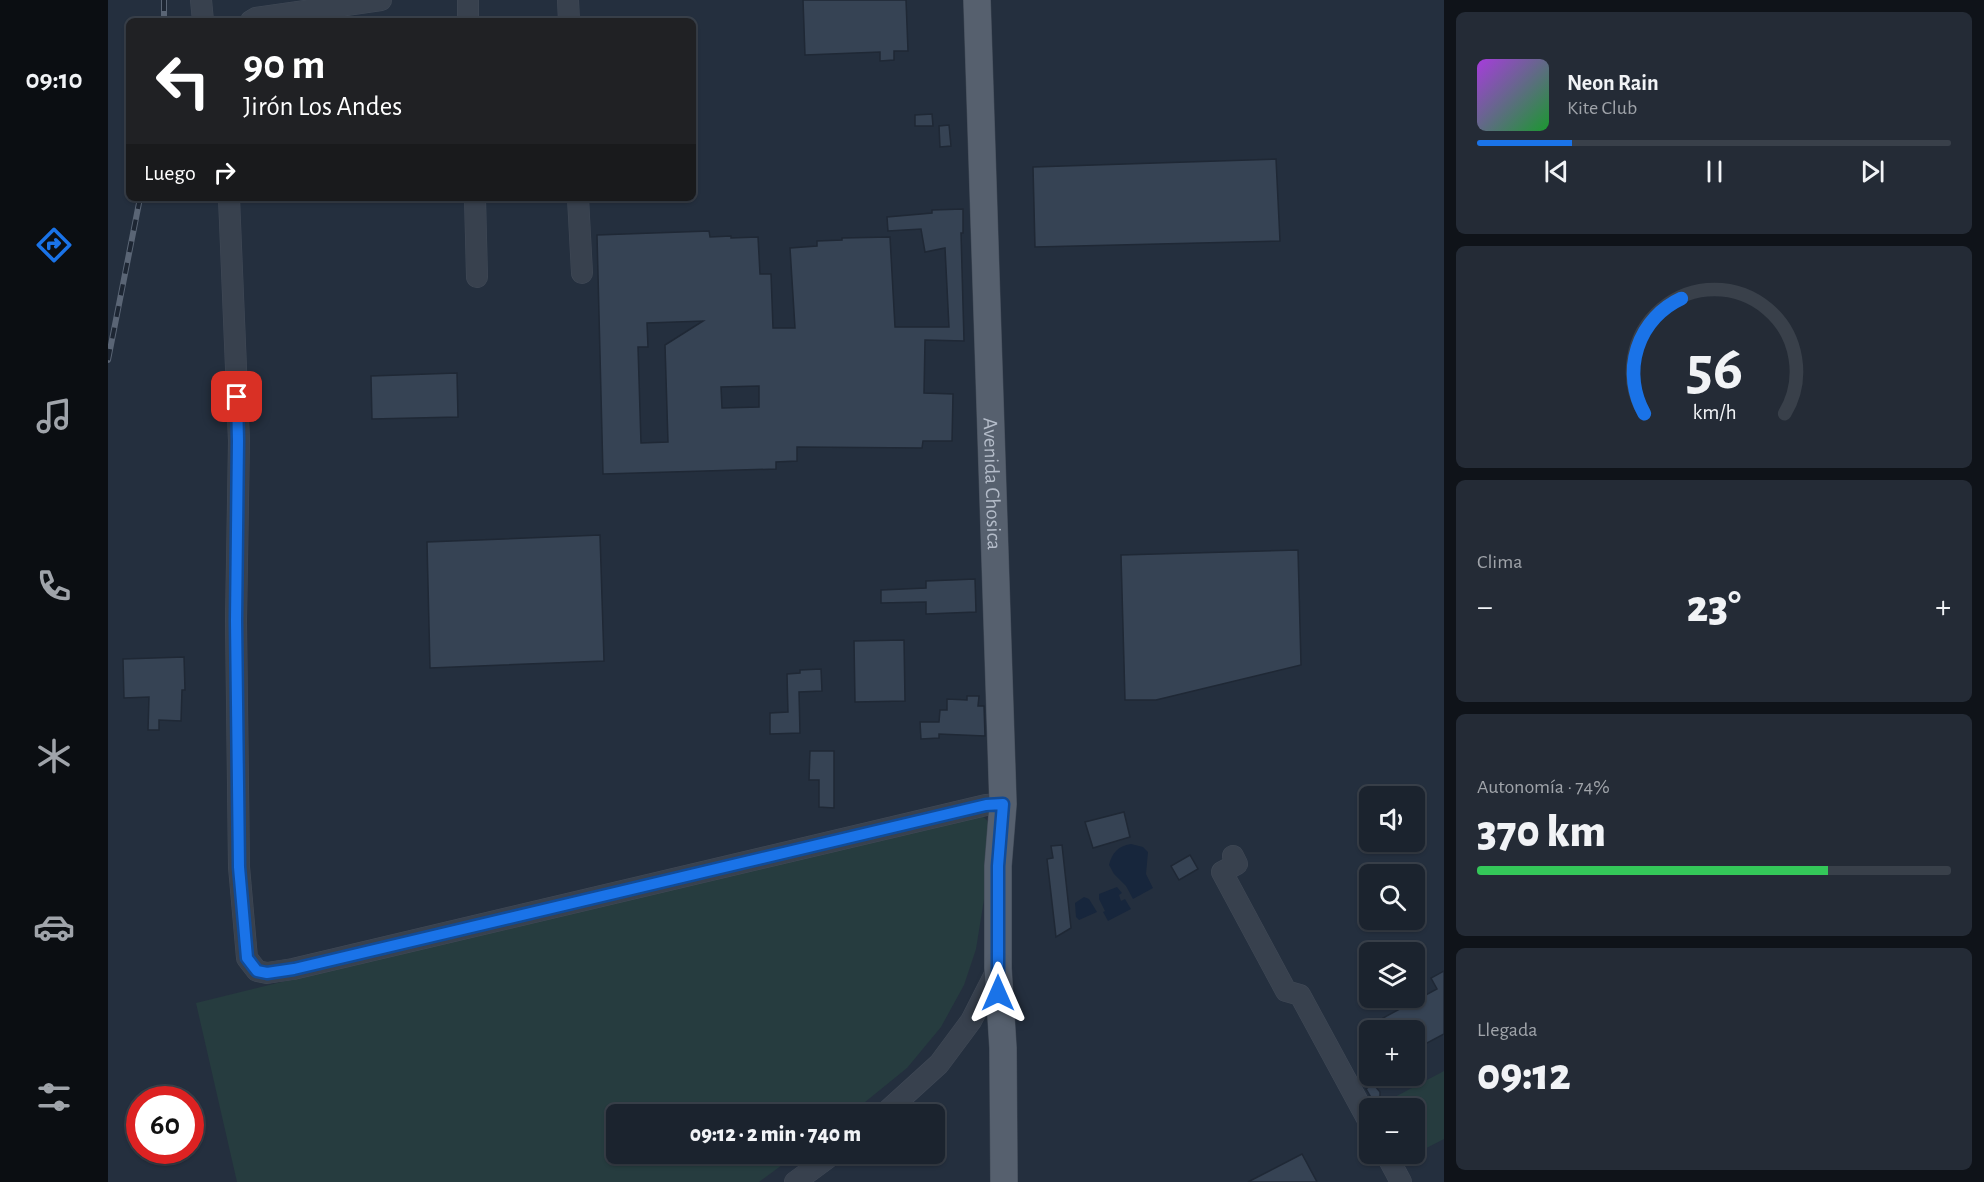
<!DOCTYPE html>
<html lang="es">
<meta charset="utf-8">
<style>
body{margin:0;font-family:"Alegreya Sans",sans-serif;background:#242b36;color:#f1f3f6;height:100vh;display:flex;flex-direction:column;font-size:22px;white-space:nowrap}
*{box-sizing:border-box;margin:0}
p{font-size:20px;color:#a0a4aa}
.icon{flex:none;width:33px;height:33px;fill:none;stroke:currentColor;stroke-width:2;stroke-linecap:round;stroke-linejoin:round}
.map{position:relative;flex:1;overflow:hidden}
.sheet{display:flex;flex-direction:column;gap:12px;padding:12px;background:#0f1319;width:540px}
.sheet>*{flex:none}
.guide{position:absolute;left:18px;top:18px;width:570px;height:183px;border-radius:9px;box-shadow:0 2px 4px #0004,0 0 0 2px #39404a;background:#202124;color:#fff;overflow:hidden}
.controls{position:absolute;left:1251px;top:786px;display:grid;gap:12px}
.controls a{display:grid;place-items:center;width:66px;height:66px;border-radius:9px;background:#1b232e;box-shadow:0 2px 4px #0004,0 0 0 2px #39404a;font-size:30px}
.speed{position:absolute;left:18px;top:1086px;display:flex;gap:12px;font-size:30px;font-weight:700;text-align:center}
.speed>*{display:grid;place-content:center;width:78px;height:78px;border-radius:50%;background:#1b232e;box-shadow:0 2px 4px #0004,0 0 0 2px #39404a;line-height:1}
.speed .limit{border:9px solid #d22;background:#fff;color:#111}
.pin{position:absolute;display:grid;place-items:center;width:51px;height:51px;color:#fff;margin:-26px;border-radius:12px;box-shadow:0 3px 9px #0006}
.me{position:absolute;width:66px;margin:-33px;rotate:0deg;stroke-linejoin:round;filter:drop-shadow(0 0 4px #0008)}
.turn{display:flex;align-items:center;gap:21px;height:126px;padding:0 18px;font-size:27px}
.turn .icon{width:78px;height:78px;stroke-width:2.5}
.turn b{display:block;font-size:42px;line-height:51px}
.then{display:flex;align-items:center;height:57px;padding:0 18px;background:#0003;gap:12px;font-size:22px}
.big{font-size:45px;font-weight:800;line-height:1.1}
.sheet .widget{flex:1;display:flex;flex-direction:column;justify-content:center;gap:9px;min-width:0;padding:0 21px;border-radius:9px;background:#242b36}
.sheet .dial{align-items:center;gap:0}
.dial svg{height:156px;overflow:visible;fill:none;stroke:#39404a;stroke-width:7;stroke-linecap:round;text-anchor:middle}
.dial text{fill:#f1f3f6;stroke:none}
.song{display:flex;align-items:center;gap:18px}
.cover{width:72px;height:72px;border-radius:9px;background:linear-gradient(135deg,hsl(280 70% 55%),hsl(130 70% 35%))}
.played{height:6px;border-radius:3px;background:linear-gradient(90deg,#1a73e8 20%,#39404a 20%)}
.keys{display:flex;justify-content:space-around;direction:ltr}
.heat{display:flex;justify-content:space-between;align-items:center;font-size:33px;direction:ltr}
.charge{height:9px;border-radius:4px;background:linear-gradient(90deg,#34c759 74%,#39404a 0)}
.trip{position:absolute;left:498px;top:1104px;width:339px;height:60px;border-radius:9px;background:#1b232e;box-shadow:0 2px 4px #0004,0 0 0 2px #39404a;font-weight:800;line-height:60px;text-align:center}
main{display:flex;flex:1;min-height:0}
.tabs{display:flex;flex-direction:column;width:108px;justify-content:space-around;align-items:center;background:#0b0e12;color:#a0a4aa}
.tabs .icon{width:42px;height:42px}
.tabs .selected{color:#1a73e8}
.tabs b{font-size:27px;color:#f1f3f6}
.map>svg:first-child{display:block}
.green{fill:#263c3f}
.water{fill:#17263c}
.building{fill:#364354;stroke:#1f2835;stroke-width:1.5;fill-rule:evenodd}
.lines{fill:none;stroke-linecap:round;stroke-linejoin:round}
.minor-casing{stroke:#414a57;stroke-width:22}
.major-casing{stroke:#414a57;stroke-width:28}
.minor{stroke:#38414e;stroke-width:21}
.major{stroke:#56606e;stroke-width:27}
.rail-casing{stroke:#5a6575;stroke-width:6}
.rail{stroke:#1d2633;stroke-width:4;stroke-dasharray:11;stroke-linecap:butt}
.route-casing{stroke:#114b97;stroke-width:15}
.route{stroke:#1a73e8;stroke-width:10}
.labels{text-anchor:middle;stroke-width:6;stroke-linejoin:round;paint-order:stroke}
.street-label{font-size:21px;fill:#b4bcc9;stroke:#1d2633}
</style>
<main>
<nav class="tabs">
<b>09:10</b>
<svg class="icon selected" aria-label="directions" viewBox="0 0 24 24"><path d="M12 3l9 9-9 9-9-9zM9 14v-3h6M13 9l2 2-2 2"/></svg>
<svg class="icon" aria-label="music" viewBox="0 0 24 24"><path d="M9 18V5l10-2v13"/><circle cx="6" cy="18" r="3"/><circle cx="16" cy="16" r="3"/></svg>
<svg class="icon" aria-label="phone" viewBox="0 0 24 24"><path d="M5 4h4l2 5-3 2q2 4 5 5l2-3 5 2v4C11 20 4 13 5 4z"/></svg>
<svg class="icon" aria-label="climate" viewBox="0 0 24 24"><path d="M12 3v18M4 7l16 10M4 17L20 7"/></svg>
<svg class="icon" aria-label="car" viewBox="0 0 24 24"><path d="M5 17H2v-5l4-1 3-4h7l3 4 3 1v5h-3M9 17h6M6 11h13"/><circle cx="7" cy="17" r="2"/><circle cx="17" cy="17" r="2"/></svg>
<svg class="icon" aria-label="filters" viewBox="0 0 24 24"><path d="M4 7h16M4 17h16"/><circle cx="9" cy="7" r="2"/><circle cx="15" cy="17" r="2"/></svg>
</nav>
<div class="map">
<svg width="1336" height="1182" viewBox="0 0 1336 1182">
<rect width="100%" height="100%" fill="#242f3e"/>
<g class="green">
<path d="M 860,813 C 871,815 877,815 882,825 L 878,887 L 868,949 L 856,985 L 833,1027 L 799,1068 L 746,1111 L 741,1114 L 508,1114 L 508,1154 L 689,1154 L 651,1182 L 129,1182 L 88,1003 Z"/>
<polygon points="1336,1071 1336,1139 1299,1158 1296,1154 1306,1154 1306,1108 1266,1108"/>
</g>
<g class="water">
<path d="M 1023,844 L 1035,847 L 1040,852 L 1038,874 L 1045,888 L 1025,899 L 1018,886 L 1006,874 L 1001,865 C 1004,853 1010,846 1023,844 Z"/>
<polygon points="1009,887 1014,893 1011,895 1013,901 1017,899 1023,909 1000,921 995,912 997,911 991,899 991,894"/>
<polygon points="976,897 981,899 989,912 971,920 968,917 967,903"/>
</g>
<g class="building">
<polygon points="695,0 798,0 800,51 786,51 786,60 772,61 772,52 697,55"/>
<polygon points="824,114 825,126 807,126 807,115"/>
<polygon points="841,125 843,146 832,147 831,126"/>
<polygon points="1168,159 1172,241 927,247 925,167"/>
<path d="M 855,209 L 855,233 L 853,233 L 856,341 L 817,340 L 816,393 L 845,394 L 844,441 L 815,441 L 814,448 L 689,447 L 689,461 L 668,462 L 668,469 L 495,474 L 489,235 L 601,231 L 602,237 L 623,236 L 623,238 L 650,237 L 652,274 L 663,274 L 665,328 L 687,328 L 682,248 L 709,246 L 709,241 L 734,240 L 734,238 L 782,237 L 787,327 L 841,327 L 837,248 L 817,252 L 813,229 L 780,231 L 779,217 L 824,213 L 824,210 ZM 595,321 L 557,345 L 560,442 L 533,443 L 530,347 L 540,347 L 539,323 ZM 651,386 L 651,407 L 614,408 L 613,387 Z"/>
<polygon points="349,373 350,417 264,419 263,376"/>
<polygon points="492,535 496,661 322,668 319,542"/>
<polygon points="1190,550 1193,665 1048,700 1017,700 1013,555"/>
<polygon points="867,579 868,612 818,614 818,602 773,603 773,590 818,588 818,581"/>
<polygon points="796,640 797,701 747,702 746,641"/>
<polygon points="76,657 77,690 74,690 73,721 51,720 51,730 40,730 41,697 16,698 15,659"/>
<polygon points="713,669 714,691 691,692 692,733 662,734 662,713 680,712 679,674 692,673 692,670"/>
<polygon points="859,696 871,696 870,706 876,706 877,736 831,734 831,738 813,739 812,722 831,722 832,710 839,710 839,699 859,700"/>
<polygon points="702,751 726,751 726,808 711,807 711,780 701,780"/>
<polygon points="1016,812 1022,837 985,848 977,822"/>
<polygon points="954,845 963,928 948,937 939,859 945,858 943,846"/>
<polygon points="1082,855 1090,869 1071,880 1063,866"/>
<polygon points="1336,971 1336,1034 1306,1050 1306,1030 1282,1030 1275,1018 1329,989 1323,978"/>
<polygon points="1263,1085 1267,1086 1272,1092 1272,1096 1265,1101 1258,1089"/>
<polygon points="1194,1154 1209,1182 1140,1182"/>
</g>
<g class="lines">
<defs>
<g id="minor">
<polyline points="93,0 95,21"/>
<polyline points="360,0 360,21"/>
<polyline points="460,0 461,21"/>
<polyline points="143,21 148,18 273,0"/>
<polyline points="121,198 131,441 128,621 131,867 139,958 149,971 159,973 185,969 878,805 895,804"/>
<polyline points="367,198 369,277"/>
<polyline points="470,198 474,273"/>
<polyline points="1125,856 1129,864 1114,872 1178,991 1192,995 1262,1124"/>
<polyline points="776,1114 831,1064 863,1021 890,968"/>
<polyline points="1278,1154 1293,1182"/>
<polyline points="687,1182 725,1154"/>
</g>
<g id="major">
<path id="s1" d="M 869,0 L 895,804 L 890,866 L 890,968 L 895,1048 L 896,1182"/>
</g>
</defs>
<use href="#minor" class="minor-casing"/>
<use href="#major" class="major-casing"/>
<use href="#minor" class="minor"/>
<use href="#major" class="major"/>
<defs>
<g id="rail">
<polyline points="56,0 56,21"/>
<polyline points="0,360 32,198"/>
</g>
</defs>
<use href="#rail" class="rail-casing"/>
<use href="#rail" class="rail"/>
</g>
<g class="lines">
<defs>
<polyline id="route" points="129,397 130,441 128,621 131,867 139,958 149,971 159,973 186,969 878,805 895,804 890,866 890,993"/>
</defs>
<use href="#route" class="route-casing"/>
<use href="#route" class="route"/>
</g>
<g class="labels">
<g class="street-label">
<text dy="7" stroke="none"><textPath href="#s1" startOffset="484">Avenida Chosica</textPath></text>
</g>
</g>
</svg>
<div class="controls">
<a><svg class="icon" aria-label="sound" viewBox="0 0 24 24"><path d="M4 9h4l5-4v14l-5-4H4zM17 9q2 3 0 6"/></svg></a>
<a><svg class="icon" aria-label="search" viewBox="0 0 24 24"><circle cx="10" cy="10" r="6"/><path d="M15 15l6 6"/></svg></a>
<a><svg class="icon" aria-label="layers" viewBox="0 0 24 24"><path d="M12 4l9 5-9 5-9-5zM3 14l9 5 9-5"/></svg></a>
<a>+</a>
<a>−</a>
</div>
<div class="speed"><div class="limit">60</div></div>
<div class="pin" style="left:129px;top:397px;background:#d93025"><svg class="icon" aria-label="arrive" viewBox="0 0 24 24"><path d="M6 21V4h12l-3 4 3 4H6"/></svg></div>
<svg class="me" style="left:890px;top:993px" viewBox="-20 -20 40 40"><path d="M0-17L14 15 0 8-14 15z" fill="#1a73e8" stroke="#fff" stroke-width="4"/></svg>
<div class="trip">09:12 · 2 min · 740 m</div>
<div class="guide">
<div class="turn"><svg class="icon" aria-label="left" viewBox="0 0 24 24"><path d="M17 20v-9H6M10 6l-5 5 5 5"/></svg><div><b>90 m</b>Jirón Los Andes</div></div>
<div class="then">Luego<svg class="icon" aria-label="right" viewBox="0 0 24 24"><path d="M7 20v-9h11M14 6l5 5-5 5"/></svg></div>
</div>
</div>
<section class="sheet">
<div class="widget">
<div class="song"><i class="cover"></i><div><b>Neon Rain</b><p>Kite Club</p></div></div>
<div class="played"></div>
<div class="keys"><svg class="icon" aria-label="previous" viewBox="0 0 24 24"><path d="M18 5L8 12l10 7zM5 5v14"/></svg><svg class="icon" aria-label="pause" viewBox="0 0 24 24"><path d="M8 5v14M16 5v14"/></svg><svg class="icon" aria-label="next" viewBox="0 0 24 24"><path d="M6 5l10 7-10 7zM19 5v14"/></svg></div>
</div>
<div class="widget dial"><svg viewBox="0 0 100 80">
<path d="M14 69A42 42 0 1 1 86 69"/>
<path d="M14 69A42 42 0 0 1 33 10" stroke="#1a73e8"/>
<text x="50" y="56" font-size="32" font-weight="700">56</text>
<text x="50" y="72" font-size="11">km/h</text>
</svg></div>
<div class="widget"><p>Clima</p>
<div class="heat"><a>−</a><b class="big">23°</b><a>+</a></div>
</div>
<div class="widget"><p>Autonomía · 74%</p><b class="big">370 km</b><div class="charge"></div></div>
<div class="widget"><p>Llegada</p><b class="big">09:12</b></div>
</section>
</main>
